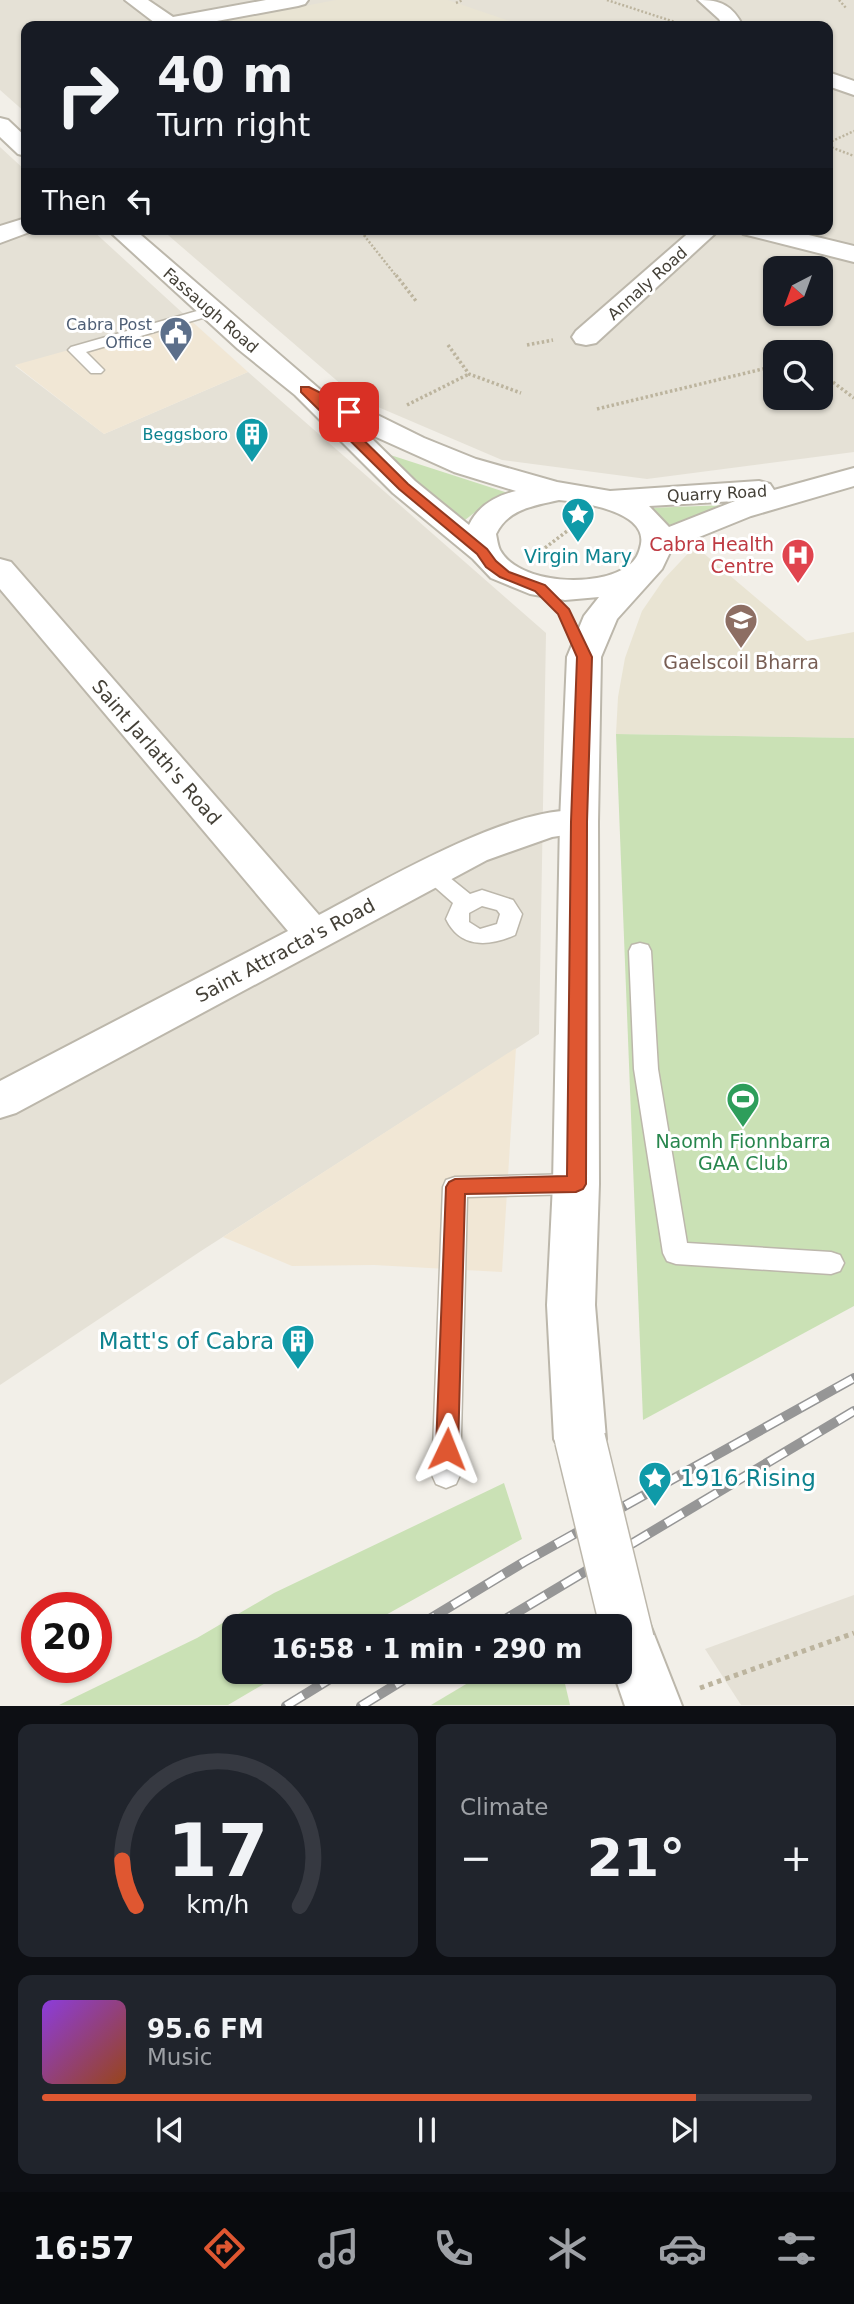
<!DOCTYPE html>
<meta charset="utf-8">
<style>
body{margin:0;font-family:"DejaVu Sans",sans-serif;background:#20242c;color:#f1f3f6;height:100vh;display:flex;flex-direction:column;font-size:26px;white-space:nowrap}
*{box-sizing:border-box;margin:0}
p{font-size:23px;color:#9ea1a6}
.icon{flex:none;width:38px;height:38px;fill:none;stroke:currentColor;stroke-width:2;stroke-linecap:round;stroke-linejoin:round}
.map{position:relative;height:1706px;overflow:hidden}
.sheet{display:flex;flex-direction:column;gap:18px;padding:18px;background:#0d0f14;flex:1}
.sheet>*{flex:none}
.banner{position:absolute;left:21px;top:21px;width:812px;height:214px;border-radius:14px;box-shadow:0 2px 5px #0004;background:#171b24;color:#f1f3f6;overflow:hidden}
.needle{width:46px;rotate:221deg}
.buttons{position:absolute;left:763px;top:256px;display:grid;gap:14px}
.buttons a{display:grid;place-items:center;width:70px;height:70px;border-radius:14px;background:#171b24;box-shadow:0 2px 5px #0004;font-size:35px}
.speed{position:absolute;left:21px;top:1592px;display:flex;gap:14px;font-size:35px;font-weight:700;text-align:center}
.speed>*{display:grid;place-content:center;width:91px;height:91px;border-radius:50%;background:#171b24;box-shadow:0 2px 5px #0004;line-height:1}
.speed .limit{border:10px solid #d22;background:#fff;color:#111}
.pin{position:absolute;display:grid;place-items:center;width:60px;height:60px;color:#fff;margin:-30px;border-radius:14px;box-shadow:0 4px 10px #0006}
.me{position:absolute;width:77px;margin:-38px;rotate:2deg;stroke-linejoin:round;filter:drop-shadow(0 0 5px #0008)}
.turn{display:flex;align-items:center;gap:24px;height:147px;padding:0 21px;font-size:32px}
.turn .icon{width:91px;height:91px;stroke-width:2.5}
.turn b{display:block;font-size:49px;line-height:60px}
.then{display:flex;align-items:center;height:66px;padding:0 21px;background:#0003;gap:14px;font-size:26px}
.big{font-size:52px;font-weight:700;line-height:1.1}
.sheet .widget{flex:1;display:flex;flex-direction:column;justify-content:center;gap:10px;min-width:0;padding:0 24px;border-radius:14px;background:#20242c}
.sheet .dial{align-items:center;gap:0}
.dial svg{height:182px;overflow:visible;fill:none;stroke:#363941;stroke-width:7;stroke-linecap:round;text-anchor:middle}
.dial text{fill:#f1f3f6;stroke:none}
.song{display:flex;align-items:center;gap:21px}
.cover{width:84px;height:84px;border-radius:10px;background:linear-gradient(135deg,hsl(270 70% 55%),hsl(20 70% 35%))}
.played{height:7px;border-radius:4px;background:linear-gradient(90deg,#df5731 85%,#363941 85%)}
.keys{display:flex;justify-content:space-around;direction:ltr}
.heat{display:flex;justify-content:space-between;align-items:center;font-size:38px;direction:ltr}
.sheet .tiles{flex:1;display:grid;gap:18px;grid-template-columns:1fr 1fr}
.widget:last-child{grid-column:span 2}
.trip{position:absolute;left:222px;top:1614px;width:410px;height:70px;border-radius:14px;background:#171b24;box-shadow:0 2px 5px #0004;font-weight:700;line-height:70px;text-align:center}
.menu{display:flex;height:112px;justify-content:space-around;align-items:center;background:#090b0e;color:#9ea1a6}
.menu .icon{width:49px;height:49px}
.menu .active{color:#df5731}
.menu b{font-size:32px;color:#f1f3f6}
.map>svg:first-child{display:block}
.residential{fill:#e5e1d6;fill-rule:evenodd}
.commercial{fill:#f1e7d5}
.education{fill:#e9e4d3}
.green{fill:#cae1b5}
.lines{fill:none;stroke-linecap:round;stroke-linejoin:round}
.service-casing{stroke:#bcb7ab;stroke-width:3}
.minor-casing{stroke:#bcb7ab;stroke-width:4}
.tertiary-casing{stroke:#bcb7ab;stroke-width:4}
.path-far2{stroke:#bcb49e;stroke-width:2.5;stroke-dasharray:2 2;stroke-linecap:butt}
.path-far1{stroke:#bcb49e;stroke-width:3.5;stroke-dasharray:2.5 2.5;stroke-linecap:butt}
.path{stroke:#bcb49e;stroke-width:5;stroke-dasharray:4.5 4.5;stroke-linecap:butt}
.service{fill:#fff;fill-rule:evenodd}
.minor{fill:#fff;fill-rule:evenodd}
.tertiary{fill:#fff;fill-rule:evenodd}
.rail-casing{stroke:#969696;stroke-width:10}
.rail{stroke:#fff;stroke-width:7;stroke-dasharray:20;stroke-linecap:butt}
.tertiary-bridge-casing{stroke:#bcb7ab;stroke-width:53;stroke-linecap:butt}
.tertiary-bridge{stroke:#fff;stroke-width:50}
.route{fill:#df5731;stroke:#913920;stroke-width:2}
.labels{text-anchor:middle;stroke-width:6;stroke-linejoin:round;paint-order:stroke}
.far-street-label{font-size:16px;fill:#444037;stroke:#fff}
.far-service-label{font-size:16px;fill:#4e5e75;stroke:#fff;text-anchor:end}
.far-culture-label{font-size:16px;fill:#0d838f;stroke:#fff;text-anchor:end}
.health-label{font-size:19px;fill:#be3a42;stroke:#fff;text-anchor:end}
.culture-label{font-size:19px;fill:#0d838f;stroke:#fff}
.education-label{font-size:19px;fill:#785e54;stroke:#fff}
.street-label{font-size:19px;fill:#444037;stroke:#fff}
.leisure-label{font-size:19px;fill:#27864d;stroke:#fff}
.near-culture-label{font-size:23px;fill:#0d838f;stroke:#fff;text-anchor:end}
</style>
<div class="map">
<svg width="854" height="1706" viewBox="0 0 854 1706">
<rect width="100%" height="100%" fill="#f2efe8"/>
<g class="residential">
<path d="M 0,0 L 854,0 L 854,452 L 647,479 L 502,460 L 357,398 L 161,229 L 828,229 L 828,26 L 26,26 L 26,113 L 0,90 ZM 775,268 L 821,268 L 821,313 L 775,313 ZM 775,352 L 821,352 L 821,397 L 775,397 Z"/>
<polygon points="0,147 26,171 26,229 91,229 187,317 15,366 104,434 248,372 546,633 539,1034 201,1251 0,1385"/>
<polygon points="854,1595 854,1705 741,1705 705,1649"/>
</g>
<g class="commercial">
<polygon points="187,317 248,372 104,434 15,365"/>
<polygon points="516,1048 502,1272 374,1265 292,1266 223,1237"/>
</g>
<g class="education">
<polygon points="336,0 448,0 524,26 199,26"/>
<polygon points="695,546 807,641 854,632 854,738 616,734 618,697 625,658 642,611 664,579"/>
</g>
<g class="green">
<polygon points="378,451 508,493 487,503 461,523"/>
<polygon points="727,505 664,529 648,508"/>
<polygon points="616,734 854,738 854,1306 643,1420"/>
<polygon points="504,1483 522,1539 366,1626 234,1626 234,1671 286,1671 228,1705 59,1705 197,1638 274,1593"/>
<polygon points="488,1671 562,1671 570,1705 431,1705"/>
</g>
<g class="lines">
<defs>
<g id="service">
<polygon points="211,307 218,311 216,314 86,352 104,370 101,373 91,373 68,350 71,347"/>
<path d="M 431,867 L 439,869 L 470,894 L 482,890 L 513,900 L 522,914 L 515,935 C 488,947 460,948 446,919 L 453,903 L 420,874 L 423,869 ZM 482,906 L 497,910 L 500,914 L 497,924 L 480,929 L 469,922 L 469,913 Z"/>
<polygon points="640,943 648,945 651,951 658,1069 687,1243 831,1252 840,1255 844,1263 840,1271 831,1274 676,1264 667,1261 663,1253 634,1069 629,951 632,945"/>
<polygon points="576,1174 585,1177 588,1184 585,1191 576,1194 467,1197 460,1475 456,1484 446,1488 436,1484 432,1475 443,1187 446,1180 455,1177"/>
</g>
<g id="minor">
<polygon points="125,0 148,0 173,17 266,0 308,0 305,4 298,6 190,26 159,26"/>
<path d="M 698,0 C 721,0 732,5 743,26 L 723,26 L 719,19 Z"/>
<polygon points="828,72 854,81 854,95 828,86"/>
<polygon points="26,218 26,229 35,230 0,243 0,226"/>
<polygon points="693,229 720,229 596,343 586,345 576,343 572,337 576,331"/>
<polygon points="740,229 784,229 854,246 854,262 743,234"/>
<path d="M 0,559 L 11,562 L 319,915 C 380,883 527,795 592,813 L 598,822 L 592,831 L 552,837 L 487,860 L 16,1113 L 0,1118 L 0,1081 L 288,931 L 0,589 Z"/>
</g>
<g id="tertiary">
<polygon points="0,118 8,120 26,137 26,156 18,154 0,137"/>
<path d="M 107,229 L 134,229 L 331,399 L 347,400 L 424,438 L 476,459 L 557,482 L 610,491 L 759,481 L 770,484 L 774,490 L 854,468 L 854,486 L 751,516 L 672,548 L 662,569 L 617,619 L 601,657 L 598,822 L 599,1184 L 595,1305 L 606,1439 L 598,1455 L 580,1462 L 562,1455 L 554,1439 L 547,1305 L 553,1184 L 560,822 L 567,657 L 584,616 L 599,597 L 565,600 L 530,594 L 491,578 L 473,559 L 393,493 L 295,395 L 238,349 ZM 365,432 L 454,472 L 516,491 C 495,496 478,506 469,525 L 415,481 ZM 559,500 C 581,502 647,511 641,544 C 639,554 636,560 628,566 C 599,588 519,585 500,550 C 498,546 497,539 496,534 C 508,509 533,506 559,500 ZM 735,501 L 669,527 L 649,506 Z"/>
<polygon points="629,1614 649,1622 682,1706 625,1706 613,1671 620,1671 620,1626 608,1626 609,1622"/>
</g>
</defs>
<use href="#service" class="service-casing"/>
<use href="#minor" class="minor-casing"/>
<use href="#tertiary" class="tertiary-casing"/>
<g class="path-far2">
<polyline points="607,0 687,26"/>
<polyline points="839,0 846,8"/>
<polyline points="456,3 463,0"/>
<polyline points="828,143 854,131"/>
<polyline points="828,146 854,156"/>
<polyline points="359,229 397,277"/>
<polyline points="364,236 374,229"/>
</g>
<g class="path-far1">
<polyline points="396,275 416,301"/>
<polyline points="448,345 469,374 521,393"/>
<polyline points="527,345 553,340"/>
<polyline points="821,373 854,398"/>
<polyline points="407,405 469,374"/>
<polyline points="597,409 775,366"/>
<polyline points="541,551 575,525"/>
</g>
<polyline class="path" points="700,1688 854,1633"/>
<use href="#service" class="service"/>
<use href="#minor" class="minor"/>
<use href="#tertiary" class="tertiary"/>
<defs>
<g id="rail">
<polyline points="418,1626 524,1562 854,1378"/>
<polyline points="494,1626 854,1411"/>
<polyline points="286,1706 343,1671"/>
<polyline points="361,1706 418,1671"/>
</g>
</defs>
<use href="#rail" class="rail-casing"/>
<use href="#rail" class="rail"/>
<defs>
<polyline id="tertiary-bridge" points="580,1439 629,1641"/>
</defs>
<use href="#tertiary-bridge" class="tertiary-bridge-casing"/>
<use href="#tertiary-bridge" class="tertiary-bridge"/>
</g>
<polygon class="route" points="301,387 309,387 353,409 353,414 344,414 330,407 408,484 487,549 496,561 509,572 545,585 569,609 592,657 587,822 586,1184 583,1189 576,1192 465,1194 458,1449 454,1456 447,1459 439,1456 436,1449 446,1187 449,1182 455,1179 567,1176 571,822 577,657 558,614 535,591 500,577 486,567 477,554 399,489 301,392"/>
<defs>
<symbol id="civic-pin" viewBox="-11 -11 22 30"><path d="M0 17L-7.5 6A9.5 9.5 0 1 1 7.5 6Z" fill="#5c6f8a" stroke="#fff"/><path d="M-.6-6.5H3V-4.5H.6V-3L4-1V1h2V6H-6V1h2V-1L-.6-3ZM-1.2 2.5V6h2.4V2.5Z" fill="#fff"/></symbol>
<symbol id="building-pin" viewBox="-11 -11 22 30"><path d="M0 17L-7.5 6A9.5 9.5 0 1 1 7.5 6Z" fill="#0f9aa8" stroke="#fff"/><path d="M-4-6H4V6H1V3H-1V6H-4ZM-2.5-4.3h1.7v1.8h-1.7ZM.8-4.3h1.7v1.8H.8ZM-2.5-1h1.7V.8h-1.7ZM.8-1h1.7V.8H.8Z" fill="#fff"/></symbol>
<symbol id="sight-pin" viewBox="-11 -11 22 30"><path d="M0 17L-7.5 6A9.5 9.5 0 1 1 7.5 6Z" fill="#0f9aa8" stroke="#fff"/><path d="M0-6L1.8-2.2L6-1.7L2.9 1.2L3.7 5.4L0 3.3L-3.7 5.4L-2.9 1.2L-6-1.7L-1.8-2.2Z" fill="#fff"/></symbol>
<symbol id="hospital-pin" viewBox="-11 -11 22 30"><path d="M0 17L-7.5 6A9.5 9.5 0 1 1 7.5 6Z" fill="#e0444e" stroke="#fff"/><path d="M-5-5h3v3.5h4V-5h3V5h-3V1.5h-4V5h-3Z" fill="#fff"/></symbol>
<symbol id="school-pin" viewBox="-11 -11 22 30"><path d="M0 17L-7.5 6A9.5 9.5 0 1 1 7.5 6Z" fill="#8d6e63" stroke="#fff"/><path d="M0-5L7-2L0 1L-7-2ZM-4 1L0 2.5L4 1V4Q0 6-4 4Z" fill="#fff"/></symbol>
<symbol id="stadium-pin" viewBox="-11 -11 22 30"><path d="M0 17L-7.5 6A9.5 9.5 0 1 1 7.5 6Z" fill="#2e9e5b" stroke="#fff"/><path d="M0-5a6.5 5 0 1 0 0 10a6.5 5 0 1 0 0-10ZM-3.5-1.8h7v3.6h-7Z" fill="#fff"/></symbol>
</defs>
<g fill-rule="evenodd">
<use href="#civic-pin" x="157" y="314" width="38" height="52"/>
<use href="#building-pin" x="233" y="415" width="38" height="52"/>
<use href="#sight-pin" x="559" y="495" width="38" height="52"/>
<use href="#hospital-pin" x="779" y="536" width="38" height="52"/>
<use href="#school-pin" x="722" y="601" width="38" height="52"/>
<use href="#stadium-pin" x="724" y="1080" width="38" height="52"/>
<use href="#building-pin" x="279" y="1322" width="38" height="52"/>
<use href="#sight-pin" x="636" y="1459" width="38" height="52"/>
</g>
<g class="labels">
<g class="far-street-label">
<text transform="translate(647 283) rotate(-42)" y="6">Annaly Road</text>
<text transform="translate(211 310) rotate(41)" y="6">Fassaugh Road</text>
<text transform="translate(717 493) rotate(-3)" y="6">Quarry Road</text>
</g>
<g class="far-service-label">
<text x="152" y="330">Cabra Post<tspan x="152" dy="18">Office</tspan></text>
</g>
<g class="far-culture-label">
<text x="228" y="440">Beggsboro</text>
</g>
<g class="health-label">
<text x="774" y="551">Cabra Health<tspan x="774" dy="22">Centre</tspan></text>
</g>
<g class="culture-label">
<text x="578" y="563">Virgin Mary</text>
</g>
<g class="education-label">
<text x="741" y="669">Gaelscoil Bharra</text>
</g>
<g class="street-label">
<text transform="translate(157 752) rotate(49)" y="7">Saint Jarlath's Road</text>
<text transform="translate(285 950) rotate(-28)" y="7">Saint Attracta's Road</text>
</g>
<g class="leisure-label">
<text x="743" y="1148">Naomh Fionnbarra<tspan x="743" dy="22">GAA Club</tspan></text>
</g>
<g class="near-culture-label">
<text x="274" y="1349">Matt's of Cabra</text>
<text x="680" y="1486" text-anchor="start">1916 Rising</text>
</g>
</g>
</svg>
<div class="buttons">
<a><svg class="needle" viewBox="-14 -14 28 28"><path d="M0-13l5 13h-10z" fill="#e53935"/><path d="M0 13l5-13h-10z" fill="#9ea1a6"/></svg></a>
<a><svg class="icon" aria-label="search" viewBox="0 0 24 24"><circle cx="10" cy="10" r="6"/><path d="M15 15l6 6"/></svg></a>
</div>
<div class="speed"><div class="limit">20</div></div>
<div class="pin" style="left:349px;top:412px;background:#d93025"><svg class="icon" aria-label="arrive" viewBox="0 0 24 24"><path d="M6 21V4h12l-3 4 3 4H6"/></svg></div>
<svg class="me" style="left:447px;top:1449px" viewBox="-20 -20 40 40"><path d="M0-17L14 15 0 8-14 15z" fill="#df5731" stroke="#fff" stroke-width="4"/></svg>
<div class="trip">16:58 · 1 min · 290 m</div>
<div class="banner">
<div class="turn"><svg class="icon" aria-label="right" viewBox="0 0 24 24"><path d="M7 20v-9h11M14 6l5 5-5 5"/></svg><div><b>40 m</b>Turn right</div></div>
<div class="then">Then<svg class="icon" aria-label="left" viewBox="0 0 24 24"><path d="M17 20v-9H6M10 6l-5 5 5 5"/></svg></div>
</div>
</div>
<section class="sheet">
<div class="tiles">
<div class="widget dial"><svg viewBox="0 0 100 80">
<path d="M14 69A42 42 0 1 1 86 69"/>
<path d="M14 69A42 42 0 0 1 8 49" stroke="#df5731"/>
<text x="50" y="56" font-size="32" font-weight="700">17</text>
<text x="50" y="72" font-size="11">km/h</text>
</svg></div>
<div class="widget"><p>Climate</p>
<div class="heat"><a>−</a><b class="big">21°</b><a>+</a></div>
</div>
<div class="widget">
<div class="song"><i class="cover"></i><div><b>95.6 FM</b><p>Music</p></div></div>
<div class="played"></div>
<div class="keys"><svg class="icon" aria-label="previous" viewBox="0 0 24 24"><path d="M18 5L8 12l10 7zM5 5v14"/></svg><svg class="icon" aria-label="pause" viewBox="0 0 24 24"><path d="M8 5v14M16 5v14"/></svg><svg class="icon" aria-label="next" viewBox="0 0 24 24"><path d="M6 5l10 7-10 7zM19 5v14"/></svg></div>
</div>
</div>
</section>
<nav class="menu">
<b>16:57</b>
<svg class="icon active" aria-label="directions" viewBox="0 0 24 24"><path d="M12 3l9 9-9 9-9-9zM9 14v-3h6M13 9l2 2-2 2"/></svg>
<svg class="icon" aria-label="music" viewBox="0 0 24 24"><path d="M9 18V5l10-2v13"/><circle cx="6" cy="18" r="3"/><circle cx="16" cy="16" r="3"/></svg>
<svg class="icon" aria-label="phone" viewBox="0 0 24 24"><path d="M5 4h4l2 5-3 2q2 4 5 5l2-3 5 2v4C11 20 4 13 5 4z"/></svg>
<svg class="icon" aria-label="climate" viewBox="0 0 24 24"><path d="M12 3v18M4 7l16 10M4 17L20 7"/></svg>
<svg class="icon" aria-label="car" viewBox="0 0 24 24"><path d="M5 17H2v-5l4-1 3-4h7l3 4 3 1v5h-3M9 17h6M6 11h13"/><circle cx="7" cy="17" r="2"/><circle cx="17" cy="17" r="2"/></svg>
<svg class="icon" aria-label="filters" viewBox="0 0 24 24"><path d="M4 7h16M4 17h16"/><circle cx="9" cy="7" r="2"/><circle cx="15" cy="17" r="2"/></svg>
</nav>
